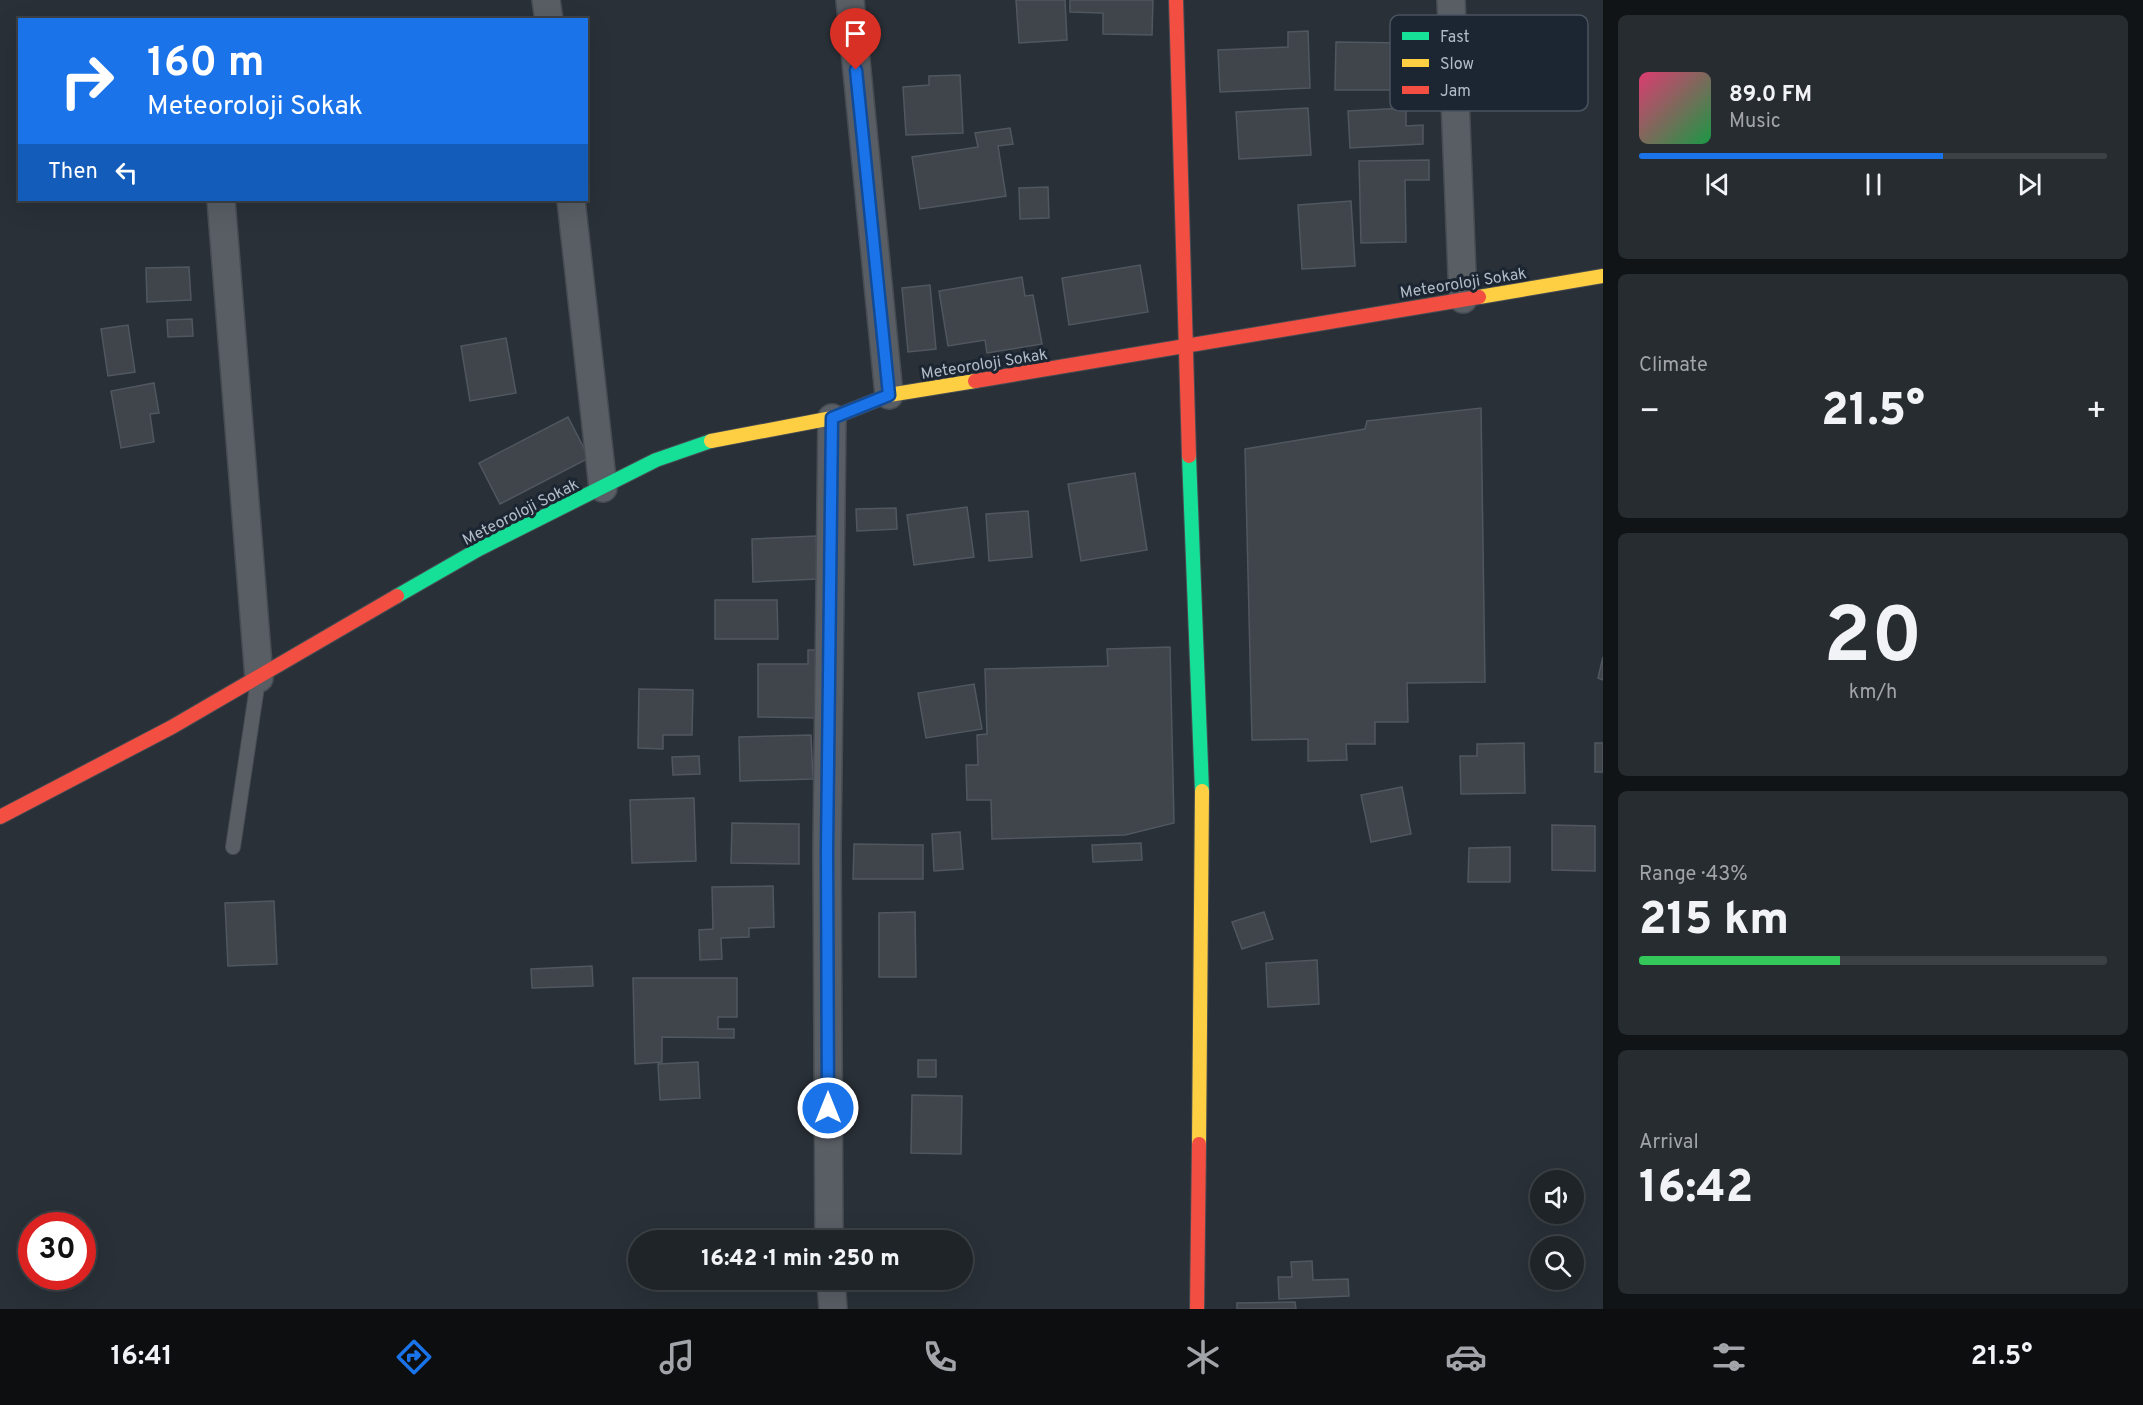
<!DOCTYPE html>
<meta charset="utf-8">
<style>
body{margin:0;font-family:Overpass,sans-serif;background:#272c31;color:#f1f3f6;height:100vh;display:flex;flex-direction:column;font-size:22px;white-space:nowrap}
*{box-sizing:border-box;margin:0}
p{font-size:20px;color:#a1a4a8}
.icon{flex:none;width:33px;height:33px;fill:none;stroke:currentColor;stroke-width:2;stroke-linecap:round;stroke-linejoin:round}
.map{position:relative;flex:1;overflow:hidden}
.side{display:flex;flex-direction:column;gap:15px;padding:15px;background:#111417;width:540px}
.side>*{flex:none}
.guide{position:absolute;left:18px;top:18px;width:570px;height:183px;border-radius:0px;box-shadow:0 6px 24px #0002,0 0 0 2px #3c4146;background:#1a73e8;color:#fff;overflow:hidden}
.tools{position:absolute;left:1530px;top:1170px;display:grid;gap:12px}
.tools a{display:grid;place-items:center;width:54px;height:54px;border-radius:50%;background:#1f2429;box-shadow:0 6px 24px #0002,0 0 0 2px #3c4146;font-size:30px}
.speed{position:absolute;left:18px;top:1212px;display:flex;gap:12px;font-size:30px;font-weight:700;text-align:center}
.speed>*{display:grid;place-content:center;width:78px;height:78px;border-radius:50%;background:#1f2429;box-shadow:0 6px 24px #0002,0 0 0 2px #3c4146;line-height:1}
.speed .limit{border:9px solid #d22;background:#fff;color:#111}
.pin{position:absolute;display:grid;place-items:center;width:51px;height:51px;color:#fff;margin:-62px -26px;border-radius:50% 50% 50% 0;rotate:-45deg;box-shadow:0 0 6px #0007}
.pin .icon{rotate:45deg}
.me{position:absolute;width:66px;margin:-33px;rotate:0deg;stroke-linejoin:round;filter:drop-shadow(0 0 4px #0008)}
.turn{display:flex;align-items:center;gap:21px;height:126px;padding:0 30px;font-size:27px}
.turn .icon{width:78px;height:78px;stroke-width:2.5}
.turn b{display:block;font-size:42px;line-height:51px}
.then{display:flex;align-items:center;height:57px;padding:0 30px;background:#0003;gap:12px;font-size:22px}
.big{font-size:45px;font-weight:800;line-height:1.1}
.side .widget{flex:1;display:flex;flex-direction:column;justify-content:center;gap:9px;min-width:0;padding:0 21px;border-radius:9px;background:#272c31}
.side .dial{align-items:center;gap:0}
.dial b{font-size:78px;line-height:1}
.song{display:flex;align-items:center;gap:18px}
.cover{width:72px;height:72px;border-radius:9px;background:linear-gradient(135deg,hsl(340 70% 55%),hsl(140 70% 35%))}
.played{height:6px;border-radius:3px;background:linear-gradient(90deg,#1a73e8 65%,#3c4146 65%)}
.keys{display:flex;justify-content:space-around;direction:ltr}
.heat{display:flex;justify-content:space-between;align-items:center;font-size:33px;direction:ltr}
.charge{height:9px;border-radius:4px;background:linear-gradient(90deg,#34c759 43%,#3c4146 0)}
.trip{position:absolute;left:628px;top:1230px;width:345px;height:60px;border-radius:30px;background:#1f2429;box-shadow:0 6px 24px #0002,0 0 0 2px #3c4146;font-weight:800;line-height:60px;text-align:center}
.tabs{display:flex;height:96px;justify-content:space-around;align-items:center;background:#0c0e10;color:#a1a4a8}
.tabs .icon{width:42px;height:42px}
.tabs .on{color:#1a73e8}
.tabs b{font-size:27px;color:#f1f3f6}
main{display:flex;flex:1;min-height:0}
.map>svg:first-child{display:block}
.building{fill:#40454c;stroke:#51575f;stroke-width:1.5}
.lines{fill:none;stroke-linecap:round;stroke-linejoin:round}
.lane-casing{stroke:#474c52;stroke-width:16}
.street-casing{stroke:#474c52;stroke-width:30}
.fast-casing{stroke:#474c52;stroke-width:16}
.slow-casing{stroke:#474c52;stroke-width:16}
.jam-casing{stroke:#474c52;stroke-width:16}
.lane{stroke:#595e65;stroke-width:14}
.street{stroke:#595e65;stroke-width:27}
.fast{stroke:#16e098;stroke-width:14}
.slow{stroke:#ffcf43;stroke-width:14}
.jam{stroke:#f24e42;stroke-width:14}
.route-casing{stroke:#114b97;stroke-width:15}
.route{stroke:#1a73e8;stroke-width:10}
.labels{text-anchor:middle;stroke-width:6;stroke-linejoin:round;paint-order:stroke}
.street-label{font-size:16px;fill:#b2bcc8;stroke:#1c2632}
.key{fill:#1c2632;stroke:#49535f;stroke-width:1.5}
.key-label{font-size:16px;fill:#b2bcc8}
</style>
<main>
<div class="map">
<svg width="1603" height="1309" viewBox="0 0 1603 1309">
<rect width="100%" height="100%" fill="#293037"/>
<g class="building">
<polygon points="1016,0 1065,0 1067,40 1019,43"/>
<polygon points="1070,0 1153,0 1152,35 1103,34 1103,13 1070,12"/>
<polygon points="1308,31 1310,88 1220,92 1218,50 1288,47 1288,32"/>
<polygon points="1336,42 1404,43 1403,90 1335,90"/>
<polygon points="960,75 963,133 906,135 903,87 929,85 929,76"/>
<polygon points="1308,108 1311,155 1239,159 1236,112"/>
<polygon points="1406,108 1406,126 1423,125 1423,144 1350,148 1348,111"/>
<polygon points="1010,128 1013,144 998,146 1006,196 920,209 912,157 978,147 975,133"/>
<polygon points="1429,160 1429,180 1405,180 1406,242 1361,243 1359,161"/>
<polygon points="1048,187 1049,218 1020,219 1019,188"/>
<polygon points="1351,201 1355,266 1302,269 1298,205"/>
<polygon points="1140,265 1148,312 1069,325 1062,278"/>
<polygon points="189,267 191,300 147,302 146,268"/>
<polygon points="1022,277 1025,296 1033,295 1042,344 987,353 985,340 948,346 939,291"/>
<polygon points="930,285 936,349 908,352 902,288"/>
<polygon points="192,319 193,336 168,337 167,320"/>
<polygon points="128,325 135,372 108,376 101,329"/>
<polygon points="506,338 516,393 470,401 461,346"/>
<polygon points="154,383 159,413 150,414 154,442 121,448 111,391"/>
<polygon points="1481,408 1485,682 1407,683 1408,722 1375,722 1375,744 1346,744 1347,760 1308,761 1308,739 1252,740 1245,449 1365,429 1367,421"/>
<polygon points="568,417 589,458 500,504 479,463"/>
<polygon points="1135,473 1147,550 1081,561 1068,484"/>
<polygon points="967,507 974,557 914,565 907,515"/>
<polygon points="896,508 897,529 857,531 856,509"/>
<polygon points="1028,511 1032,557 989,561 986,514"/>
<polygon points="816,536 818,579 753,582 752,539"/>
<polygon points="715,600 777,600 778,639 715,639"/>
<polygon points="1170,647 1174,823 1125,835 992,839 991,800 967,800 966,765 978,765 977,735 987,734 985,669 1108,666 1107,649"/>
<polygon points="808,650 818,650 818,718 758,717 758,664 808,664"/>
<polygon points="1603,657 1603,680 1598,678"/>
<polygon points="974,684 982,729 926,738 918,693"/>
<polygon points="639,689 693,690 692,735 663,735 663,749 638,748"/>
<polygon points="811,735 813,779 740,781 739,737"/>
<polygon points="1524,743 1525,793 1461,794 1460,756 1477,756 1477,744"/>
<rect x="1595" y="743" width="8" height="29"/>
<polygon points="699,756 700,774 673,775 672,757"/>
<polygon points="1402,787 1411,834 1371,842 1361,795"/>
<polygon points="694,798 696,861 632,863 630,800"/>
<polygon points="732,823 799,824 799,864 731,863"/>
<polygon points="1552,825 1595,826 1595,871 1552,870"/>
<polygon points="960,832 963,869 934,871 932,834"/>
<polygon points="1141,843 1142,860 1093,862 1092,845"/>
<polygon points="854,844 923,845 923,879 853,879"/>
<polygon points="1510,847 1510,882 1468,882 1469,848"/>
<polygon points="773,886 774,927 749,928 749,937 721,938 722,959 700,960 699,930 713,929 712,887"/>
<polygon points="274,901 277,964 228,966 225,903"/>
<polygon points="915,912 916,977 879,977 879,913"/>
<polygon points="1264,912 1273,939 1242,949 1232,922"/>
<polygon points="1317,960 1319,1004 1268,1007 1266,963"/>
<polygon points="592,966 593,986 532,988 531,969"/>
<polygon points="633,978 737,978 737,1017 718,1017 718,1029 734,1029 734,1038 662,1037 662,1062 635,1064"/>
<rect x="918" y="1060" width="18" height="17"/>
<polygon points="698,1062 700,1098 660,1100 658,1064"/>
<polygon points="912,1095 962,1096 961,1154 911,1153"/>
<polygon points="1312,1261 1313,1280 1348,1279 1349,1296 1279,1299 1278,1277 1292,1277 1291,1262"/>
<rect x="910" y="1280" width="28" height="11"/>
<polygon points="1295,1302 1296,1309 1237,1309 1237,1303"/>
</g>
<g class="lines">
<defs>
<polyline id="lane" points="233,847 258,680"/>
<g id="street">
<polyline points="546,0 549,20"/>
<polyline points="850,0 889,395"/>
<polyline points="1451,0 1463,299"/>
<polyline points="221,200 259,678"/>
<polyline points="571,200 603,488"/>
<polyline points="829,1240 827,850 832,418"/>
<polyline points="831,1280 833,1309"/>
</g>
<g id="fast">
<polyline points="1189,456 1202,791"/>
<polyline points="397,596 479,549 656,460 711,441"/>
</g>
<g id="slow">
<polyline points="1479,297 1603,276"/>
<polyline points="711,441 832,418 889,395 975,381"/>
<polyline points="1199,1144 1202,791"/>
</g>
<g id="jam">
<polyline points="1176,0 1189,456"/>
<polyline points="975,381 1479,297"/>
<polyline points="0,817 172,727 397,596"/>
<polyline points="1197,1309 1199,1144"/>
</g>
</defs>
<use href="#lane" class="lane-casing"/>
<use href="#street" class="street-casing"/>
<use href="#fast" class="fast-casing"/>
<use href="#slow" class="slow-casing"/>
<use href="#jam" class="jam-casing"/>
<use href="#lane" class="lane"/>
<use href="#street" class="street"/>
<use href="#fast" class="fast"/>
<use href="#slow" class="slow"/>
<use href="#jam" class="jam"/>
</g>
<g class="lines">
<defs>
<polyline id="route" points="828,1108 827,850 832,418 889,395 856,70"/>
</defs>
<use href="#route" class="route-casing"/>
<use href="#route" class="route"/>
</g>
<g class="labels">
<g class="street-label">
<text transform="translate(1463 282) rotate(-9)" y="6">Meteoroloji Sokak</text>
<text transform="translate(984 363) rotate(-9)" y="6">Meteoroloji Sokak</text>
<text transform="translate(520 511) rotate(-27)" y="6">Meteoroloji Sokak</text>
</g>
</g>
<rect x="1390" y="15" width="198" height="96" rx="9" class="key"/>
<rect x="1402" y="32" width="27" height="8" fill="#16e098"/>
<rect x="1402" y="59" width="27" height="8" fill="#ffcf43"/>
<rect x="1402" y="86" width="27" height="8" fill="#f24e42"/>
<g class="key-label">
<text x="1440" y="42">Fast</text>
<text x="1440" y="69">Slow</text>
<text x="1440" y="96">Jam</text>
</g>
</svg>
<div class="tools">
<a><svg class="icon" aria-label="sound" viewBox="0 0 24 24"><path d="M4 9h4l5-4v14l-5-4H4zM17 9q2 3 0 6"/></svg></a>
<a><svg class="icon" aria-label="search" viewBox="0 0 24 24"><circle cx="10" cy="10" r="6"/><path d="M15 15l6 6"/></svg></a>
</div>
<div class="speed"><div class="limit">30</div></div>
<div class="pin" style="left:856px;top:70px;background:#d93025"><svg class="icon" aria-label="arrive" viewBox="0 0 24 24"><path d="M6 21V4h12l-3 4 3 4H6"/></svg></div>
<svg class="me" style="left:828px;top:1108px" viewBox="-20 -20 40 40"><circle r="17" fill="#1a73e8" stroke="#fff" stroke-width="3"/><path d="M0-11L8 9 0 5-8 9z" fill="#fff"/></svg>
<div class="trip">16:42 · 1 min · 250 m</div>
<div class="guide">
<div class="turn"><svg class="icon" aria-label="right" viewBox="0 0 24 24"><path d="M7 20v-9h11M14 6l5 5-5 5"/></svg><div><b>160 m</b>Meteoroloji Sokak</div></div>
<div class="then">Then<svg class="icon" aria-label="left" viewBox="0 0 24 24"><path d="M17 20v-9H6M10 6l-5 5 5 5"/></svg></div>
</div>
</div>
<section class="side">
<div class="widget">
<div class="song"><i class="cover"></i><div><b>89.0 FM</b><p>Music</p></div></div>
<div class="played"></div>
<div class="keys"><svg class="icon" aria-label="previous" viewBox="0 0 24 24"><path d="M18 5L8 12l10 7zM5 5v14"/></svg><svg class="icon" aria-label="pause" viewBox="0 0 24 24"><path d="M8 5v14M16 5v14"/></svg><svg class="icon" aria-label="next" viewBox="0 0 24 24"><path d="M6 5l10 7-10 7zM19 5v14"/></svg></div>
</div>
<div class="widget"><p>Climate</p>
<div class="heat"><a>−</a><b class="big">21.5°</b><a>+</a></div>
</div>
<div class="widget dial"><b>20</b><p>km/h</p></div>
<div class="widget"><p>Range · 43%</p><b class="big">215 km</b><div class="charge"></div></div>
<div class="widget"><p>Arrival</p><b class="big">16:42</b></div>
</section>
</main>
<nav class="tabs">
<b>16:41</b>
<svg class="icon on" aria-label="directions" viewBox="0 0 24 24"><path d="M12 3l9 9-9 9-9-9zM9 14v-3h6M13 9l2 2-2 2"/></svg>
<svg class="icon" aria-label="music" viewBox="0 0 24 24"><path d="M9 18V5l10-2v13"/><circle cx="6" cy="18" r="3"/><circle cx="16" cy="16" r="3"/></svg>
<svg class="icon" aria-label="phone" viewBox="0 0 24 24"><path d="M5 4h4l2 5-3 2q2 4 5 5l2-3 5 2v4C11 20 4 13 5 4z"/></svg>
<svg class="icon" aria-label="climate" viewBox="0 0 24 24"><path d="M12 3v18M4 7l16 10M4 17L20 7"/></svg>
<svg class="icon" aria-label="car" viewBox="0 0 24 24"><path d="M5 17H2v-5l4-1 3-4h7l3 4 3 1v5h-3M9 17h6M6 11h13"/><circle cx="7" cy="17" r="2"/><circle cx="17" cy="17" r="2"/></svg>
<svg class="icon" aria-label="filters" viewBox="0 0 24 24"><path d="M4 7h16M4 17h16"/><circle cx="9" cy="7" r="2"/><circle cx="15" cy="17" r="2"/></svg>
<b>21.5°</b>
</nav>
